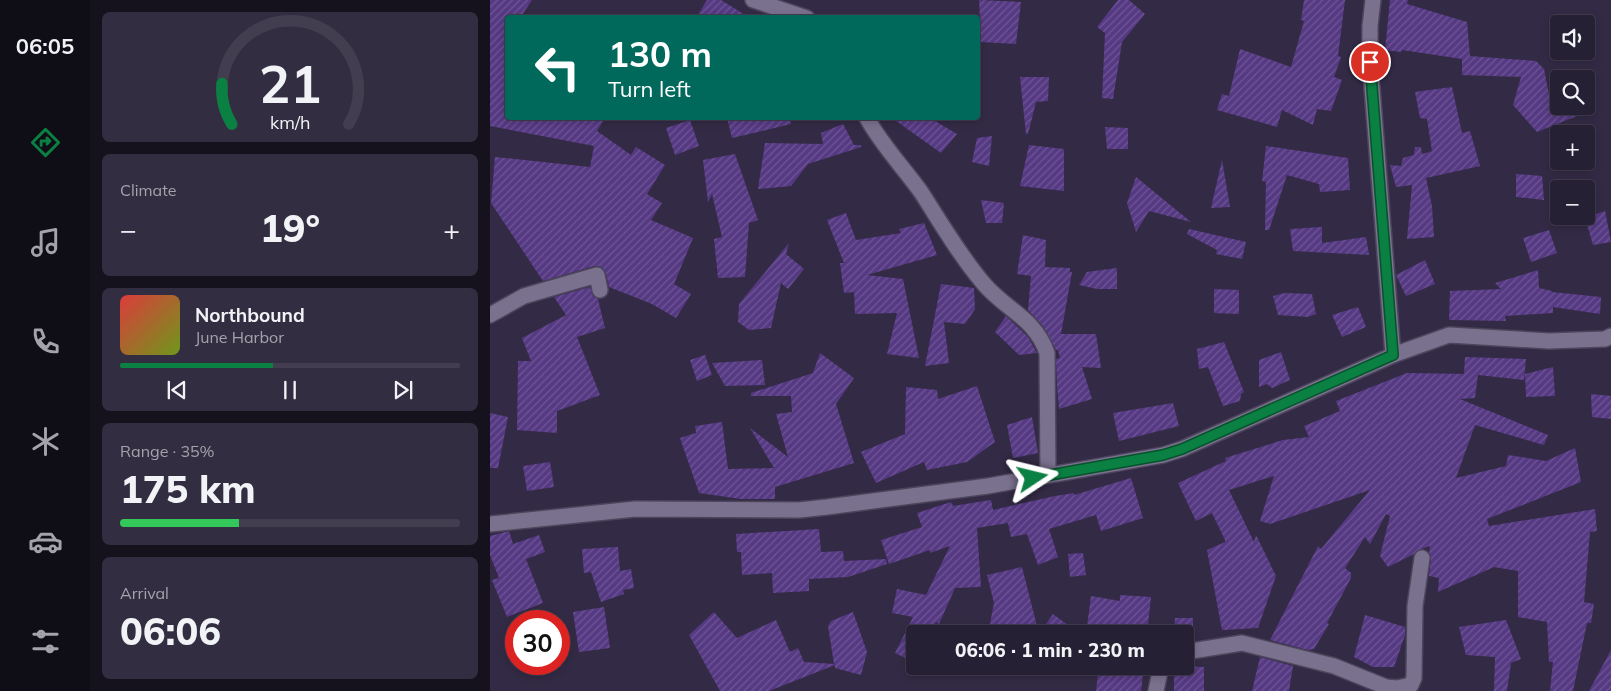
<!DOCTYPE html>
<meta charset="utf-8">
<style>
body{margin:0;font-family:Mulish,sans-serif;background:#322d40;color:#f1f3f6;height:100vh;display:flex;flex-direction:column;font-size:19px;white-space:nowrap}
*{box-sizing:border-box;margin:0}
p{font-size:16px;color:#a4a3ac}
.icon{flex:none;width:28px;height:28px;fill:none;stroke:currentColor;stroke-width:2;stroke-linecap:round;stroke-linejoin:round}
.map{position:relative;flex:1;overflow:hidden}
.details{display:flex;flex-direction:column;gap:12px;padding:12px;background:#15121d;width:400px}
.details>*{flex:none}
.banner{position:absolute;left:15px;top:15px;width:475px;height:105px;border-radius:5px;box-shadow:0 2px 8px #0003,0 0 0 1px #423e4f;background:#00695c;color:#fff;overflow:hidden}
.tools{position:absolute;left:1060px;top:15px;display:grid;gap:10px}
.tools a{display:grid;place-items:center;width:45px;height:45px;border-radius:5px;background:#262034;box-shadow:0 2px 8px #0003,0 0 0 1px #423e4f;font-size:25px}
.speed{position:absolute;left:15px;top:610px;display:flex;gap:10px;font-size:25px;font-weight:700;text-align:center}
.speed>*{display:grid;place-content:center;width:65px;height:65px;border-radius:50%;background:#262034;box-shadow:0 2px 8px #0003,0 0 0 1px #423e4f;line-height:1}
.speed .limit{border:8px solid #d22;background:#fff;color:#111}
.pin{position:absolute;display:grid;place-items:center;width:42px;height:42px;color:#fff;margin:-21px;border:2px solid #fff;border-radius:50%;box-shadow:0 1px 5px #0007}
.me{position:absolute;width:55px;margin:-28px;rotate:80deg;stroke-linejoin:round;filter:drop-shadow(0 0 4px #0008)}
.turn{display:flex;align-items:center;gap:18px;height:105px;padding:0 20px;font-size:22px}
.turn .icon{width:65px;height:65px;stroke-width:2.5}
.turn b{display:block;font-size:35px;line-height:42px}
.big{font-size:38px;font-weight:800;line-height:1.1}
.details .tile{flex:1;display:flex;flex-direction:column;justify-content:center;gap:8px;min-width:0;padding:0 18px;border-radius:8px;background:#322d40}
.details .dial{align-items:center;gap:0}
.dial svg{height:130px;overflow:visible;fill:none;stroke:#423e4f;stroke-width:7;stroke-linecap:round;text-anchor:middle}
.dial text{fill:#f1f3f6;stroke:none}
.song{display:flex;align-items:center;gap:15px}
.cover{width:60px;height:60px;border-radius:8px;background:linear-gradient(135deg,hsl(0 70% 55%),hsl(80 70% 35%))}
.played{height:5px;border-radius:2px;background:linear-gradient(90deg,#0b8043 45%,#423e4f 45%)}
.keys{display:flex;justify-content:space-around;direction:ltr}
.heat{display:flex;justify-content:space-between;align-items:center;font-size:28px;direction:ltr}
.charge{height:8px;border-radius:4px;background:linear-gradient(90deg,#34c759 35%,#423e4f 0)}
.trip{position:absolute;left:416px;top:625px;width:288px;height:50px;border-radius:5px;background:#262034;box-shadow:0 2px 8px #0003,0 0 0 1px #423e4f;font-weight:800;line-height:50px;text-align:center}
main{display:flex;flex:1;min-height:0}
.tab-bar{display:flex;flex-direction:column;width:90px;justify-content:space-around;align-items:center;background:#0f0d15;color:#a4a3ac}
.tab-bar .icon{width:35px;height:35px}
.tab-bar .current{color:#0b8043}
.tab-bar b{font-size:22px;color:#f1f3f6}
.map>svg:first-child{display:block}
.building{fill:url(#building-hatch)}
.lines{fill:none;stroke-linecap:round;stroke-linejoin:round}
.street-casing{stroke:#4d455c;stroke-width:18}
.street{stroke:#7a718f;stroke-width:15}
.route-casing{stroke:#07532c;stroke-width:12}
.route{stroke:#0b8043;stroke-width:9}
</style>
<main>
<nav class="tab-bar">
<b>06:05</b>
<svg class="icon current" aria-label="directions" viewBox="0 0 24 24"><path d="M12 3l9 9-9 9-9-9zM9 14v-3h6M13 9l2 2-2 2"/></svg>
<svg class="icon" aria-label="music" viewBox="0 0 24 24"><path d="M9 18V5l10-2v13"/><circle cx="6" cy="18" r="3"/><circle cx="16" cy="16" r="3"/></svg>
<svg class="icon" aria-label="phone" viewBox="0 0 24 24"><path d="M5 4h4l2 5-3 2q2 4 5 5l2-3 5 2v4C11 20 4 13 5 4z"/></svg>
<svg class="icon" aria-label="climate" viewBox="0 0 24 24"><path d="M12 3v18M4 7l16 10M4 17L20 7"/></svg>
<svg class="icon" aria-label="car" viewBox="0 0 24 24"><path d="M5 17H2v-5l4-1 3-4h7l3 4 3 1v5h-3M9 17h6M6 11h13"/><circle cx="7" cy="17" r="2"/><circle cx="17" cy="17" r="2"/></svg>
<svg class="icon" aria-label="filters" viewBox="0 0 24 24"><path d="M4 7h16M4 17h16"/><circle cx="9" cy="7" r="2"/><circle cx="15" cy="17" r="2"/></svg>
</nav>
<section class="details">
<div class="tile dial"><svg viewBox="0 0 100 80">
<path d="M14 69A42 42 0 1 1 86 69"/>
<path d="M14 69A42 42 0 0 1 8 44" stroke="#0b8043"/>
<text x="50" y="56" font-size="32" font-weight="700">21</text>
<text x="50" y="72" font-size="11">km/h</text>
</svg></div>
<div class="tile"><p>Climate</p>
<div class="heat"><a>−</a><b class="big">19°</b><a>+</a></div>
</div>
<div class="tile">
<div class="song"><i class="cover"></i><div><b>Northbound</b><p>June Harbor</p></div></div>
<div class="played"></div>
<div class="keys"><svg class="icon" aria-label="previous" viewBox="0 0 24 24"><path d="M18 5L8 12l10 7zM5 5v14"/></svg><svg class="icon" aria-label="pause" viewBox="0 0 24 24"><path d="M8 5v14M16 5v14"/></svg><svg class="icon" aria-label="next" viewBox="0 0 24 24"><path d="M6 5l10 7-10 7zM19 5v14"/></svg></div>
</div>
<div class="tile"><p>Range · 35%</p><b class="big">175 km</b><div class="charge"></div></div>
<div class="tile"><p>Arrival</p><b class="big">06:06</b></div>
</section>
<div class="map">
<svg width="1121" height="691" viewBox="0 0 1121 691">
<defs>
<pattern id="building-hatch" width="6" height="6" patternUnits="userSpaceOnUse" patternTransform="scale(1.25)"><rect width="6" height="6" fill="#563983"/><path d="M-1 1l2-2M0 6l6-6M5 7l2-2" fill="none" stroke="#6e5695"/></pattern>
</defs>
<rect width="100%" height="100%" fill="#332a45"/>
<g class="building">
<polygon points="0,0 42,0 30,18 18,18 18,118 115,118 107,131 141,155 146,147 175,165 157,194 172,203 161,220 203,238 184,284 201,294 186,318 162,304 119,287 116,273 110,266 104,266 53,281 1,203 5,157 100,167 104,146 0,126"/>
<polygon points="217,0 231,0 260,18 206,18"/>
<polygon points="489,0 531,2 526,44 491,42"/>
<polygon points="628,0 639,0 655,14 632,42 623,99 612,98 615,33 607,27"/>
<polygon points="814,0 855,0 848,56 851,57 844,77 852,80 841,111 827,109 823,125 792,110 787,127 727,110 732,94 739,96 750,49 801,67 814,21 811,20"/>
<polygon points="900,0 918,0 917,4 977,22 980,56 1046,61 1054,69 1062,109 1102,110 1047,132 1023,105 1031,77 972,75 972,59 912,50 911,52 895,50"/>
<polygon points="530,77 559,77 558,101 546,102 538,134 536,134"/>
<polygon points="962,87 972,133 980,131 990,166 936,178 942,206 944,237 917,239 922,185 906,187 900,165 911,166 913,158 924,155 925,147 931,147 932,154 942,151 937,119 930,118 925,92"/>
<polygon points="237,118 301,118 301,124 242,138"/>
<polygon points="402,118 440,118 467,134 451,153"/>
<polygon points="200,120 209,146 185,155 176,128"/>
<polygon points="353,124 364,145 371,145 371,147 318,164 301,186 268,189 275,143 333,144 331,133"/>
<polygon points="615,127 638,128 638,149 617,149"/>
<polygon points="502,136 499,166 482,162 487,138"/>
<polygon points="539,145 574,149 574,191 530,186"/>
<polygon points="776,146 858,158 860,190 830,192 829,184 797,175 779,230 775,230 776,182 772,181"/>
<polygon points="245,154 268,220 259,223 255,277 228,278 224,239 232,237 222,194 218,202 213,160"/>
<polygon points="732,160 740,207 721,208"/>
<polygon points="1026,174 1052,176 1054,200 1026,197"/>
<polygon points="646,177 701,222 659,211 646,232 637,203"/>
<polygon points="491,200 514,203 512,223 496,223"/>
<polygon points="1115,211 1121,242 1103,245 1095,218"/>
<polygon points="356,213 366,240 411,233 409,229 434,223 447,255 377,275 413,279 429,358 397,354 407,313 365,314 364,292 354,293 350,263 354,263 337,220"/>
<polygon points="832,227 832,243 876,237 879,255 803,251 800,229"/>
<polygon points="699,229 756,242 752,259 726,254 727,250 697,234"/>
<polygon points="1059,230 1067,253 1041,262 1033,238"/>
<polygon points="533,235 556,240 555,267 580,268 580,272 582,272 571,334 606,334 611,368 592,367 602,399 569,409 567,385 566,359 570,358 568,350 566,350 553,326 538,310 541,276 527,274"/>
<polygon points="299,243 296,254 314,269 298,289 291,283 281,328 259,330 248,322 249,304"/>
<polygon points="935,260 945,284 916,296 906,275"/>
<polygon points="627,268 627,289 607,289 589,285 597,272"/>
<polygon points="1048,270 1049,288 1062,291 1062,292 1111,297 1110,314 1063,307 1063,313 1015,316 1016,321 959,320 960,291 1011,289 1005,283"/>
<polygon points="451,284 484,288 485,309 475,324 454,322 459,363 435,366"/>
<polygon points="100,287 103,296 108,299 115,328 87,337 110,395 67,411 67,433 27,430 28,361 41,361 32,338 76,315 64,297"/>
<polygon points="724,289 749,290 749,314 724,313"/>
<polygon points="795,293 822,294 826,314 818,317 788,315 783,296"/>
<polygon points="868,307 876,327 852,337 842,315"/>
<polygon points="516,316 538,337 547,353 529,355 505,332"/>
<polygon points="734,342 754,392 751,394 750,401 733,406 718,367 709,369 707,349"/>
<polygon points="791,352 800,380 782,388 777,384 769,387 769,360"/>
<polygon points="330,353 364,378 346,404 364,463 285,487 285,499 251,499 209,493 190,438 206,433 205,426 232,422 238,469 284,468 260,428 298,457 286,414 302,412 301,396 261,396 261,393 323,373"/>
<polygon points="215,355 222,375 207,381 200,360"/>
<polygon points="975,357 1036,359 1034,380 988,375 985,398 970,399 1058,435 1054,445 985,425 966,478 1016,466 1018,455 1056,461 1085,448 1091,482 997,519 999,526 1105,509 1107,531 1100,532 1094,602 1104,604 1101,623 1097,623 1083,691 1060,691 1063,662 1059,662 1057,622 1028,617 1028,571 1004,567 948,592 949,578 939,576 941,559 939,552 940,546 928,550 924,554 898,567 890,556 900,516 896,514 880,544 875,537 855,568 861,573 861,578 837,623 839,624 824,649 818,650 780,640 828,546 831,549 880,490 780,524 770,521 784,476 739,490 764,542 766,535 786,576 768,628 732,630 717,550 735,542 735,540 722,513 706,521 688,483 736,461 735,458 793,440 819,437 814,426 850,411 846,401 917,373 980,374 974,374"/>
<polygon points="272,360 275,385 235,386 222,363"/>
<polygon points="1063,367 1065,396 1036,397 1035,374"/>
<polygon points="487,386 505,442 477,462 437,470 434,462 386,483 371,452 415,434 416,387 447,390 448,399"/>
<polygon points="1101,394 1121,396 1121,419 1102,417"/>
<polygon points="683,403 689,426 629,441 623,413"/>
<polygon points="0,413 18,417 8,468 0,468"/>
<polygon points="542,417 548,453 523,458 517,425"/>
<polygon points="60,462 64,487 37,491 33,466"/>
<polygon points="641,478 653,518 611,531 606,515 559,529 568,557 548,565 537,534 521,537 518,523 487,528 491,587 465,588 449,624 446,622 440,634 425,634 425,663 405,653 423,617 402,613 407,589 436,595 460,546 440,553 440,550 399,564 391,540 432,527 427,513 461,502 463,506 501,500 503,510 565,496 584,493 584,495"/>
<polygon points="329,529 331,552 353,551 354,561 396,559 397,564 358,577 319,579 319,591 283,593 282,573 252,575 251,552 247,552 246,534"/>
<polygon points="19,531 23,544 49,535 55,552 36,559 53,603 17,617 2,580 9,578 0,555 0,536"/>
<polygon points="128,547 130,571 141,569 144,588 133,590 134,594 111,602 101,572 94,573 92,549"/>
<polygon points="593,553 596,575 580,577 578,554"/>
<polygon points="532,567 549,634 563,614 590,634 498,634 504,603 497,575"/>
<polygon points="630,595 661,597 657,634 596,634 601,596 630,601"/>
<polygon points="114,607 120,648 89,652 83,612"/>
<polygon points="224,612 247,638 286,620 300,652 308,648 314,662 344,664 338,626 341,621 363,612 377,652 371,675 345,668 345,665 279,691 230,691 199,635"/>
<polygon points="875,615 915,627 915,635 904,667 883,667 864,657"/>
<polygon points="685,618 703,618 703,634 684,634"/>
<polygon points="1016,620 1031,659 1021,663 1017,691 1004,691 1005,657 976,655 969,627"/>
<polygon points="1121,650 1121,691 1099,691"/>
<polygon points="770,657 803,666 799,691 762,691"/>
<polygon points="609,666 654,667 651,691 606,691"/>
<polygon points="684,666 714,667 714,691 684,691"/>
</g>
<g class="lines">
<defs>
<g id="street">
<polyline points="263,0 317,18"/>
<polyline points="883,0 880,26 880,62 903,355"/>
<path d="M 377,118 C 391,144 413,167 431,192 C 451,223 470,256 494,284 C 516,310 545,318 557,353 L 558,475"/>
<polyline points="0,315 34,296 107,275 110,290"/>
<polyline points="0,524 145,509 309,510 337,507 498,486 673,455 692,449 903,355 959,335 1059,341 1115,339 1121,336"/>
<polyline points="695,652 752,643 844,666 896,687 907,688 921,685 924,678 925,606 932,558"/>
<polyline points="666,691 671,666"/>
</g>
</defs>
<use href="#street" class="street-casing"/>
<use href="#street" class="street"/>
</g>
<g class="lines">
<defs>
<polyline id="route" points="543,478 673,455 692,449 903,355 880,62"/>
</defs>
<use href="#route" class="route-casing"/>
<use href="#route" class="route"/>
</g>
</svg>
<div class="tools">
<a><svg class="icon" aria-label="sound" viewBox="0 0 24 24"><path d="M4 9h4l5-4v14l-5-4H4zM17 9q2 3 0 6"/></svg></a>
<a><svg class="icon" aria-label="search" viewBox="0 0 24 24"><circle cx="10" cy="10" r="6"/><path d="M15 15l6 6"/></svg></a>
<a>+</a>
<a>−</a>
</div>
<div class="speed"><div class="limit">30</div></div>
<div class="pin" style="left:880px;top:62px;background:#d93025"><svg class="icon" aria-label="arrive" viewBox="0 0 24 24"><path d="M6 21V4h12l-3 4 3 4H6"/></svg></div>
<svg class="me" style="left:543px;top:478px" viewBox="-20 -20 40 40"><path d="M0-17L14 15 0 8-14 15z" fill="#0b8043" stroke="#fff" stroke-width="4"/></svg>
<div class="trip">06:06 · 1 min · 230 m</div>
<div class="banner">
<div class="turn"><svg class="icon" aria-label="left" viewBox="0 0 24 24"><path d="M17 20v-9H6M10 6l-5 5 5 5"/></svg><div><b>130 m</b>Turn left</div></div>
</div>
</div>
</main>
